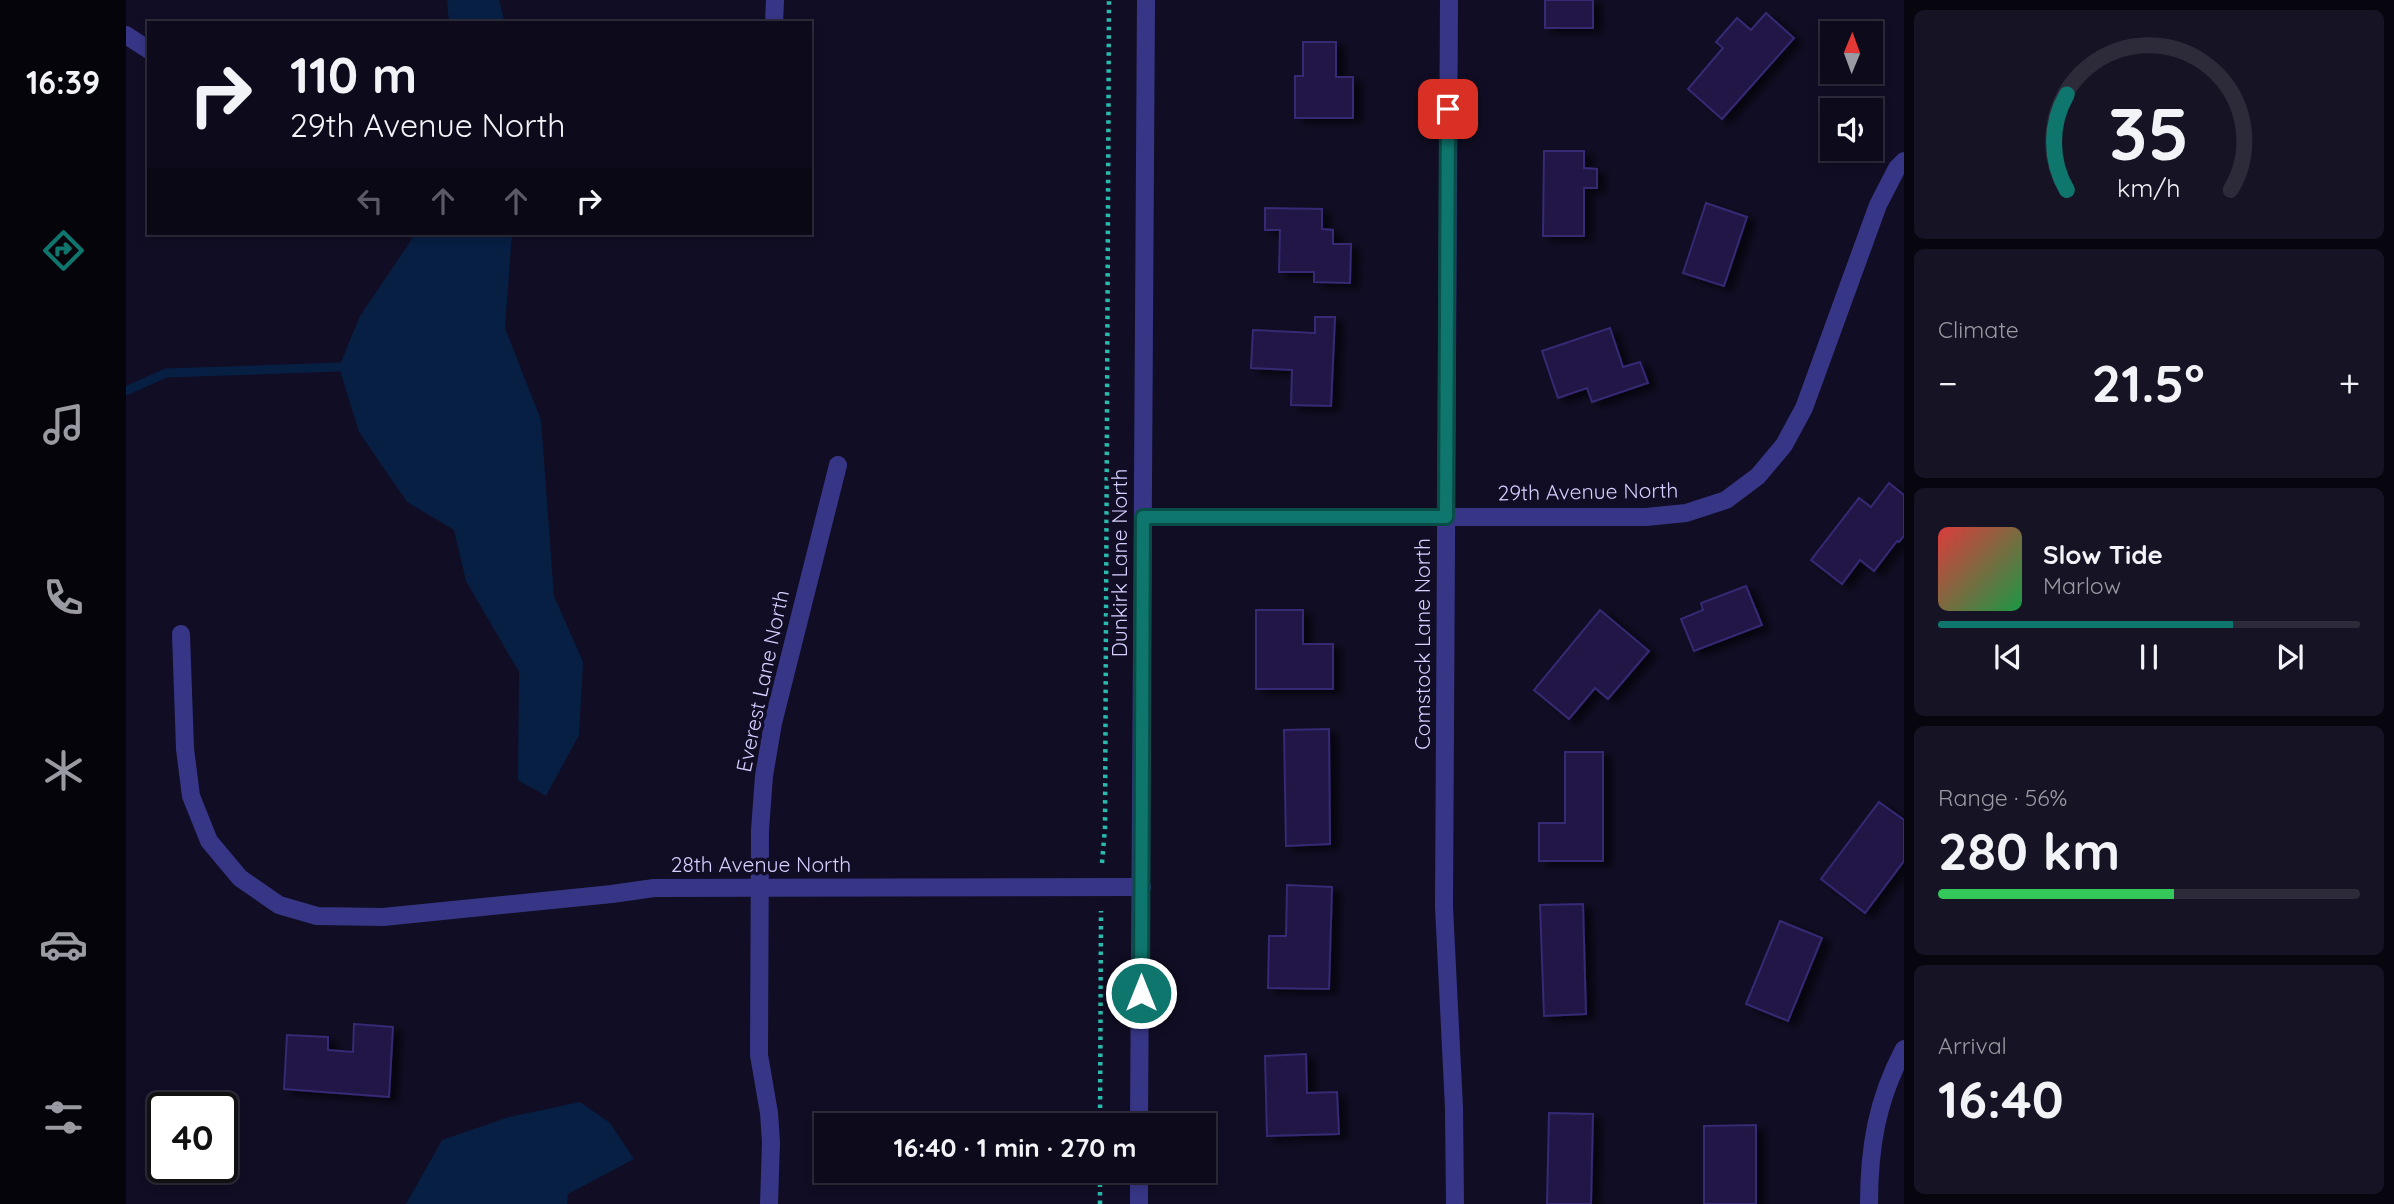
<!DOCTYPE html>
<meta charset="utf-8">
<style>
body{margin:0;font-family:Quicksand,sans-serif;background:#161324;color:#f1f3f6;height:100vh;display:flex;flex-direction:column;font-size:26px;white-space:nowrap}
*{box-sizing:border-box;margin:0}
p{font-size:23px;color:#9a9aa3}
.icon{flex:none;width:38px;height:38px;fill:none;stroke:currentColor;stroke-width:2;stroke-linecap:round;stroke-linejoin:round}
.map{position:relative;flex:1;overflow:hidden}
.side{display:flex;flex-direction:column;gap:10px;padding:10px;background:#07060f;width:490px}
.side>*{flex:none}
.top-card{position:absolute;left:21px;top:21px;width:665px;height:214px;border-radius:0px;box-shadow:0 4px 10px #0003,0 0 0 2px #2d2b3a;background:#0d0a1b;color:#f1f3f6;overflow:hidden}
.needle{width:46px;rotate:1deg}
.tools{position:absolute;left:1694px;top:21px;display:grid;gap:14px}
.tools a{display:grid;place-items:center;width:63px;height:63px;border-radius:0px;background:#0d0a1b;box-shadow:0 4px 10px #0003,0 0 0 2px #2d2b3a;font-size:35px}
.speed{position:absolute;left:21px;top:1092px;display:flex;gap:14px;font-size:35px;font-weight:700;text-align:center}
.speed>*{display:grid;place-content:center;width:91px;height:91px;border-radius:50%;background:#0d0a1b;box-shadow:0 4px 10px #0003,0 0 0 2px #2d2b3a;line-height:1}
.speed .limit{border:4px solid #111;border-radius:10px;background:#fff;color:#111}
.pin{position:absolute;display:grid;place-items:center;width:60px;height:60px;color:#fff;margin:-30px;border-radius:14px;box-shadow:0 4px 10px #0006}
.me{position:absolute;width:77px;margin:-38px;rotate:0deg;stroke-linejoin:round;filter:drop-shadow(0 0 5px #0008)}
.turn{display:flex;align-items:center;gap:24px;height:147px;padding:0 28px;font-size:32px}
.turn .icon{width:91px;height:91px;stroke-width:2.5}
.turn b{display:block;font-size:49px;line-height:60px}
.lanes{display:flex;align-items:center;height:66px;padding:0 28px;background:#0003;justify-content:center;gap:35px;direction:ltr}
.lanes .off{opacity:.35}
.big{font-size:52px;font-weight:800;line-height:1.1}
.side .tile{flex:1;display:flex;flex-direction:column;justify-content:center;gap:10px;min-width:0;padding:0 24px;border-radius:10px;background:#161324}
.side .dial{align-items:center;gap:0}
.dial svg{height:182px;overflow:visible;fill:none;stroke:#2d2b3a;stroke-width:7;stroke-linecap:round;text-anchor:middle}
.dial text{fill:#f1f3f6;stroke:none}
.song{display:flex;align-items:center;gap:21px}
.cover{width:84px;height:84px;border-radius:10px;background:linear-gradient(135deg,hsl(0 70% 55%),hsl(140 70% 35%))}
.played{height:7px;border-radius:4px;background:linear-gradient(90deg,#0f766e 70%,#2d2b3a 70%)}
.keys{display:flex;justify-content:space-around;direction:ltr}
.heat{display:flex;justify-content:space-between;align-items:center;font-size:38px;direction:ltr}
.charge{height:10px;border-radius:5px;background:linear-gradient(90deg,#34c759 56%,#2d2b3a 0)}
.trip{position:absolute;left:688px;top:1113px;width:402px;height:70px;border-radius:0px;background:#0d0a1b;box-shadow:0 4px 10px #0003,0 0 0 2px #2d2b3a;font-weight:800;line-height:70px;text-align:center}
main{display:flex;flex:1;min-height:0}
.menu{display:flex;flex-direction:column;width:126px;justify-content:space-around;align-items:center;background:#05040b;color:#9a9aa3}
.menu .icon{width:49px;height:49px}
.menu .current{color:#0f766e}
.menu b{font-size:32px;color:#f1f3f6}
.map>svg:first-child{display:block}
.water{fill:#071f43}
.lines{fill:none;stroke-linecap:round;stroke-linejoin:round}
.stream{stroke:#071f43;stroke-width:9}
.building{fill:#201846;stroke:#362973;stroke-width:2;filter:url(#shadow)}
.path{stroke:#29bbae;stroke-width:4.5;stroke-dasharray:3.5 5;stroke-linecap:butt}
.minor{stroke:#373686;stroke-width:18}
.route-casing{stroke:#0a4d48;stroke-width:18}
.route{stroke:#0f766e;stroke-width:12}
.labels{text-anchor:middle;stroke-width:7;stroke-linejoin:round;paint-order:stroke}
.street-label{font-size:21px;fill:#d5d0ff;stroke:#110d24}
</style>
<main>
<nav class="menu">
<b>16:39</b>
<svg class="icon current" aria-label="directions" viewBox="0 0 24 24"><path d="M12 3l9 9-9 9-9-9zM9 14v-3h6M13 9l2 2-2 2"/></svg>
<svg class="icon" aria-label="music" viewBox="0 0 24 24"><path d="M9 18V5l10-2v13"/><circle cx="6" cy="18" r="3"/><circle cx="16" cy="16" r="3"/></svg>
<svg class="icon" aria-label="phone" viewBox="0 0 24 24"><path d="M5 4h4l2 5-3 2q2 4 5 5l2-3 5 2v4C11 20 4 13 5 4z"/></svg>
<svg class="icon" aria-label="climate" viewBox="0 0 24 24"><path d="M12 3v18M4 7l16 10M4 17L20 7"/></svg>
<svg class="icon" aria-label="car" viewBox="0 0 24 24"><path d="M5 17H2v-5l4-1 3-4h7l3 4 3 1v5h-3M9 17h6M6 11h13"/><circle cx="7" cy="17" r="2"/><circle cx="17" cy="17" r="2"/></svg>
<svg class="icon" aria-label="filters" viewBox="0 0 24 24"><path d="M4 7h16M4 17h16"/><circle cx="9" cy="7" r="2"/><circle cx="15" cy="17" r="2"/></svg>
</nav>
<div class="map">
<svg width="1778" height="1204" viewBox="0 0 1778 1204">
<defs>
<filter id="shadow"><feDropShadow dx="8" dy="4.5" stdDeviation="3.5" flood-color="#0009"/></filter>
</defs>
<rect width="100%" height="100%" fill="#110d24"/>
<g class="water">
<polygon points="321,0 373,0 379,23 323,23"/>
<polygon points="290,233 386,233 379,328 415,420 428,596 457,662 453,735 420,796 392,780 393,672 340,581 328,530 281,502 233,432 213,367 234,316"/>
<polygon points="454,1102 484,1123 508,1159 442,1194 441,1204 280,1204 316,1140 383,1117"/>
</g>
<g class="lines">
<polyline class="stream" points="0,391 40,373 213,367"/>
</g>
<g class="building">
<rect x="1419" y="0" width="48" height="28"/>
<polygon points="1640,13 1668,38 1596,119 1562,89 1597,48 1590,42 1611,18 1625,30"/>
<polygon points="1177,42 1210,42 1210,77 1227,77 1227,118 1169,118 1169,76 1177,76"/>
<polygon points="1418,151 1458,151 1458,168 1471,169 1471,188 1458,188 1458,236 1417,236"/>
<polygon points="1580,203 1621,217 1598,286 1557,273"/>
<polygon points="1139,208 1196,209 1196,229 1207,230 1207,244 1225,244 1224,283 1188,282 1188,272 1153,272 1154,230 1139,230"/>
<polygon points="1189,317 1209,317 1205,406 1165,405 1166,370 1125,368 1127,330 1189,333"/>
<polygon points="1484,328 1497,367 1514,362 1522,383 1466,402 1461,388 1432,398 1416,351"/>
<polygon points="1763,483 1778,495 1778,536 1773,542 1771,541 1748,571 1734,560 1716,584 1685,560 1733,498 1745,507"/>
<polygon points="1620,586 1636,625 1568,651 1555,619 1577,610 1575,603"/>
<polygon points="1130,610 1177,610 1177,644 1207,644 1207,689 1130,689"/>
<polygon points="1474,610 1523,651 1482,699 1469,688 1443,719 1408,690"/>
<polygon points="1203,729 1204,844 1160,846 1158,730"/>
<polygon points="1439,752 1477,752 1477,861 1413,861 1413,823 1439,823"/>
<polygon points="1753,802 1778,820 1778,861 1739,913 1695,879"/>
<polygon points="1161,885 1206,887 1203,989 1142,988 1143,936 1160,936"/>
<polygon points="1457,904 1460,1014 1418,1016 1414,905"/>
<polygon points="1654,921 1696,938 1662,1021 1620,1004"/>
<polygon points="228,1024 267,1027 263,1097 158,1089 161,1035 202,1037 202,1050 227,1052"/>
<polygon points="1180,1054 1181,1093 1211,1092 1213,1134 1141,1136 1139,1056"/>
<polygon points="1423,1113 1467,1114 1465,1204 1421,1204"/>
<polygon points="1630,1125 1630,1204 1578,1204 1578,1126"/>
</g>
<g class="lines">
<g class="path">
<polyline points="976,863 979,828 983,0"/>
<polyline points="974,1125 975,911"/>
<polyline points="974,1204 974,1171"/>
</g>
<g class="minor">
<polyline points="1323,0 1318,907 1328,1108 1329,1204"/>
<polyline points="648,23 649,0"/>
<polyline points="0,35 23,50"/>
<polyline points="1017,517 1520,517 1560,513 1600,500 1632,476 1658,445 1678,408 1752,205 1771,168 1778,161"/>
<polyline points="55,634 59,749 65,796 83,841 114,878 153,905 191,916 257,917 486,894 528,888 1016,887"/>
<polyline points="1013,1125 1020,0"/>
<polyline points="643,1204 645,1142 643,1113 633,1055 634,830 638,776 647,723 712,465"/>
<polyline points="1013,1204 1013,1171"/>
<path d="M 1743,1204 C 1743,1147 1751,1100 1778,1049"/>
</g>
</g>
<g class="lines">
<defs>
<polyline id="route" points="1015,993 1017,517 1320,517 1322,109"/>
</defs>
<use href="#route" class="route-casing"/>
<use href="#route" class="route"/>
</g>
<g class="labels">
<g class="street-label">
<text transform="translate(1462 492) rotate(-1)" y="7">29th Avenue North</text>
<text transform="translate(994 563) rotate(-90)" y="7">Dunkirk Lane North</text>
<text transform="translate(1297 644) rotate(-90)" y="7">Comstock Lane North</text>
<text transform="translate(637 681) rotate(-78)" y="7">Everest Lane North</text>
<text x="635" y="872">28th Avenue North</text>
</g>
</g>
</svg>
<div class="tools">
<a><svg class="needle" viewBox="-14 -14 28 28"><path d="M0-13l5 13h-10z" fill="#e53935"/><path d="M0 13l5-13h-10z" fill="#9a9aa3"/></svg></a>
<a><svg class="icon" aria-label="sound" viewBox="0 0 24 24"><path d="M4 9h4l5-4v14l-5-4H4zM17 9q2 3 0 6"/></svg></a>
</div>
<div class="speed"><div class="limit">40</div></div>
<div class="pin" style="left:1322px;top:109px;background:#d93025"><svg class="icon" aria-label="arrive" viewBox="0 0 24 24"><path d="M6 21V4h12l-3 4 3 4H6"/></svg></div>
<svg class="me" style="left:1015px;top:993px" viewBox="-20 -20 40 40"><circle r="17" fill="#0f766e" stroke="#fff" stroke-width="3"/><path d="M0-11L8 9 0 5-8 9z" fill="#fff"/></svg>
<div class="trip">16:40 · 1 min · 270 m</div>
<div class="top-card">
<div class="turn"><svg class="icon" aria-label="right" viewBox="0 0 24 24"><path d="M7 20v-9h11M14 6l5 5-5 5"/></svg><div><b>110 m</b>29th Avenue North</div></div>
<div class="lanes"><svg class="icon off" aria-label="left" viewBox="0 0 24 24"><path d="M17 20v-9H6M10 6l-5 5 5 5"/></svg><svg class="icon off" aria-label="ahead" viewBox="0 0 24 24"><path d="M12 20V5M6 11l6-6 6 6"/></svg><svg class="icon off" aria-label="ahead" viewBox="0 0 24 24"><path d="M12 20V5M6 11l6-6 6 6"/></svg><svg class="icon" aria-label="right" viewBox="0 0 24 24"><path d="M7 20v-9h11M14 6l5 5-5 5"/></svg></div>
</div>
</div>
<section class="side">
<div class="tile dial"><svg viewBox="0 0 100 80">
<path d="M14 69A42 42 0 1 1 86 69"/>
<path d="M14 69A42 42 0 0 1 14 27" stroke="#0f766e"/>
<text x="50" y="56" font-size="32" font-weight="700">35</text>
<text x="50" y="72" font-size="11">km/h</text>
</svg></div>
<div class="tile"><p>Climate</p>
<div class="heat"><a>−</a><b class="big">21.5°</b><a>+</a></div>
</div>
<div class="tile">
<div class="song"><i class="cover"></i><div><b>Slow Tide</b><p>Marlow</p></div></div>
<div class="played"></div>
<div class="keys"><svg class="icon" aria-label="previous" viewBox="0 0 24 24"><path d="M18 5L8 12l10 7zM5 5v14"/></svg><svg class="icon" aria-label="pause" viewBox="0 0 24 24"><path d="M8 5v14M16 5v14"/></svg><svg class="icon" aria-label="next" viewBox="0 0 24 24"><path d="M6 5l10 7-10 7zM19 5v14"/></svg></div>
</div>
<div class="tile"><p>Range · 56%</p><b class="big">280 km</b><div class="charge"></div></div>
<div class="tile"><p>Arrival</p><b class="big">16:40</b></div>
</section>
</main>
